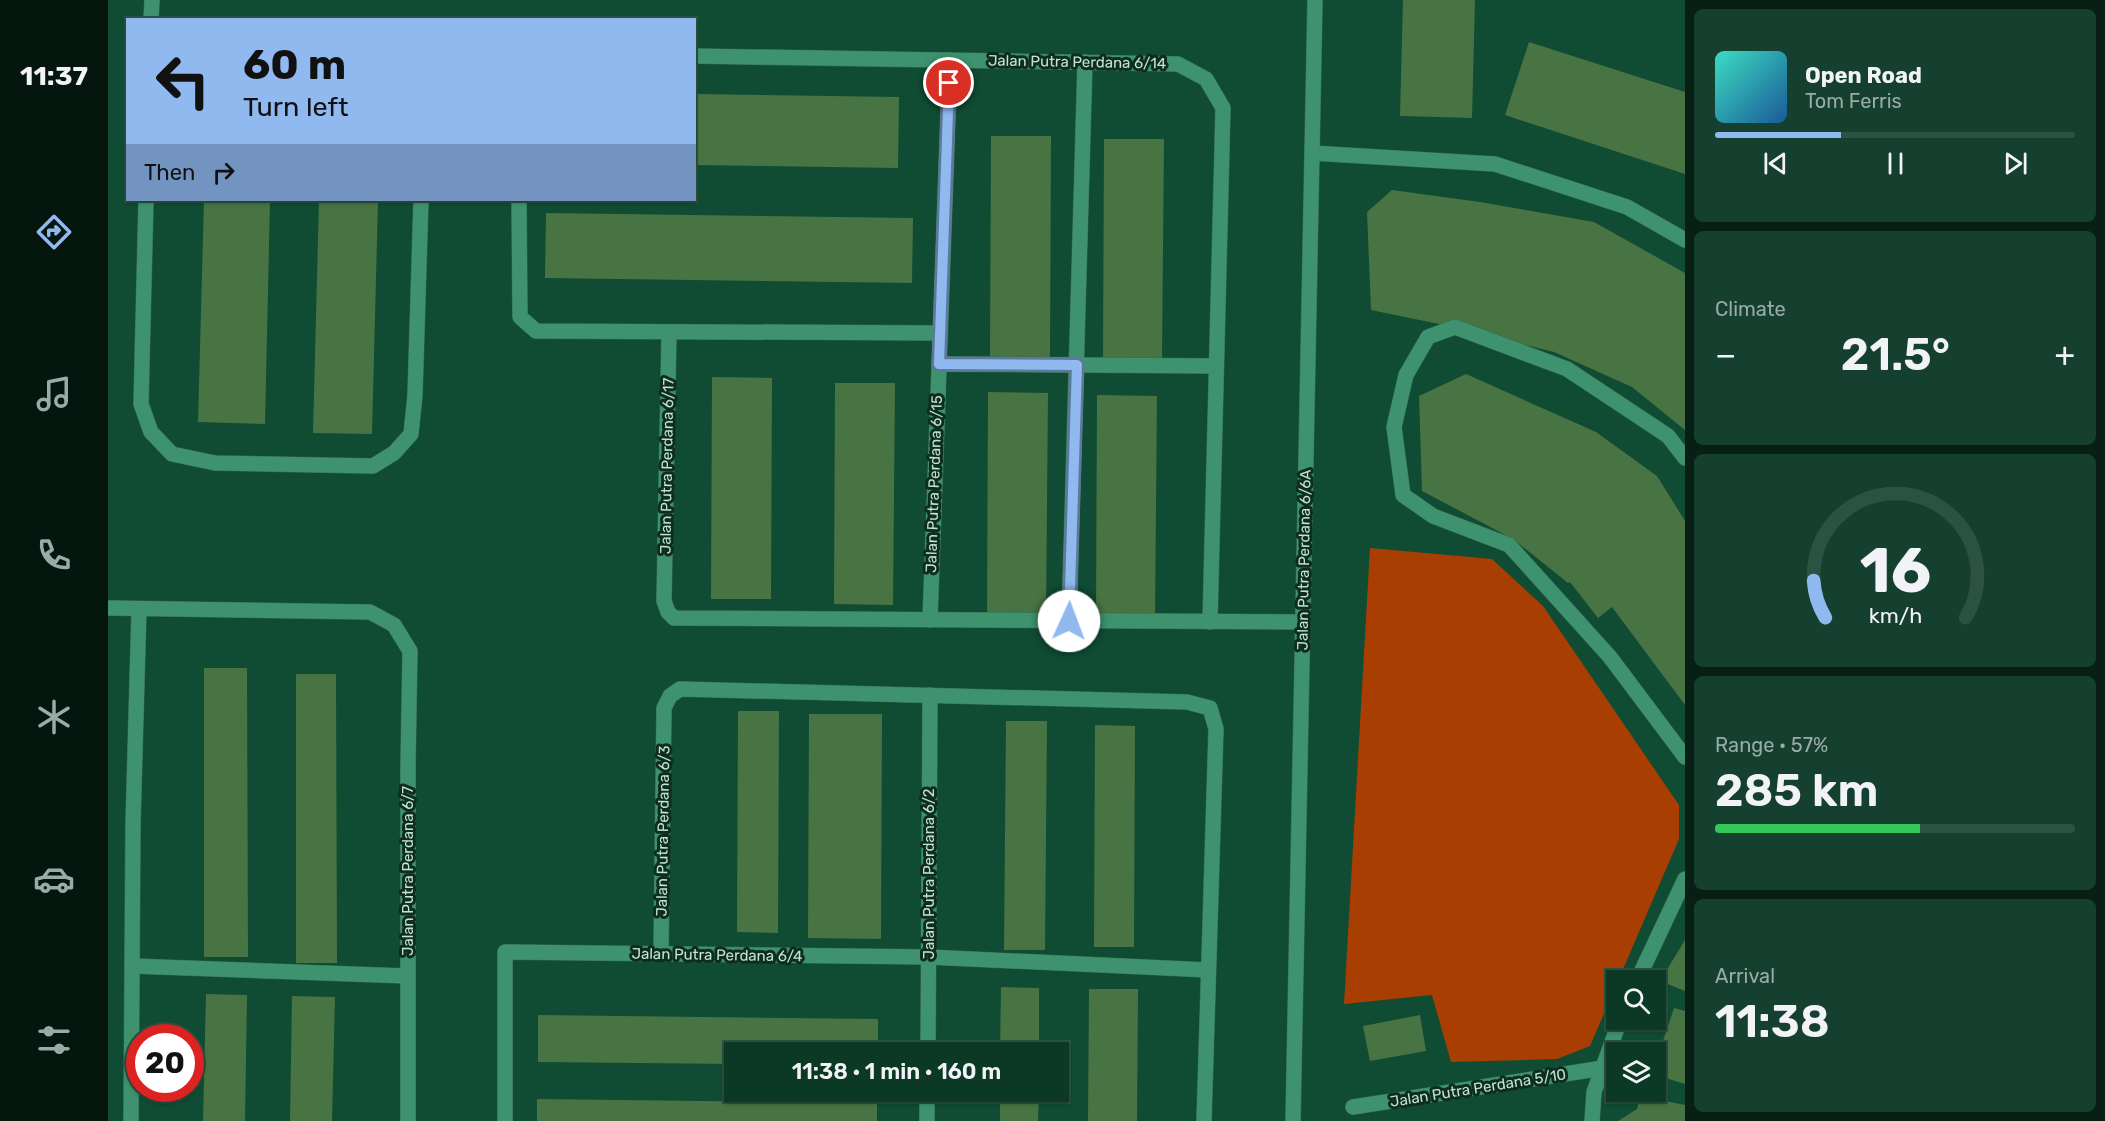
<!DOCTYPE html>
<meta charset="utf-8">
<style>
body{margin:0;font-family:Rubik,sans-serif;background:#153f2e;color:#f1f3f6;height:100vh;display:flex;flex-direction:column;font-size:22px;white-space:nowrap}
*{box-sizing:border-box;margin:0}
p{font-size:20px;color:#9aaca7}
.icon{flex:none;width:33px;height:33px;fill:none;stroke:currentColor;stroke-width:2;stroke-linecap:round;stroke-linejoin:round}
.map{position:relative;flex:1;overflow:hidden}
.side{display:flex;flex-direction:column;gap:9px;padding:9px;background:#071f15;width:420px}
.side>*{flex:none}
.hud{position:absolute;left:18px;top:18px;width:570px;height:183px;border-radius:0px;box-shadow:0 2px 4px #0004,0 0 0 2px #2c5243;background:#90b9f0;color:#111;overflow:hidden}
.controls{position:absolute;left:1498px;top:970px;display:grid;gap:12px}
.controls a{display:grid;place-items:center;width:60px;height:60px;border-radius:0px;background:#0c3826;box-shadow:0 2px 4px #0004,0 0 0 2px #2c5243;font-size:30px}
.speed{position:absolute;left:18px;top:1024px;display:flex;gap:12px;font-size:30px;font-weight:700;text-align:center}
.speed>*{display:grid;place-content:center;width:78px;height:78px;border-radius:50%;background:#0c3826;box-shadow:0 2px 4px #0004,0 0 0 2px #2c5243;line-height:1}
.speed .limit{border:9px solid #d22;background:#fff;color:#111}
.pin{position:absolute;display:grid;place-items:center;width:51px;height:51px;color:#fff;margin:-26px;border:3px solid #fff;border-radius:50%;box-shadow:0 2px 6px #0007}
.me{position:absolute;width:66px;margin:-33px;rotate:2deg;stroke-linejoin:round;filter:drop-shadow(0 0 4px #0008)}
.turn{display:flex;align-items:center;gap:21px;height:126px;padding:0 18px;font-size:27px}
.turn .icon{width:78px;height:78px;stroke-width:2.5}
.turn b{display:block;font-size:42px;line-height:51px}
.then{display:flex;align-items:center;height:57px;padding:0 18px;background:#0003;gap:12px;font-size:22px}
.big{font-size:45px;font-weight:600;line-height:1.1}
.side .widget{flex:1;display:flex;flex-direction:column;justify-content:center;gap:9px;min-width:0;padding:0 21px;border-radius:9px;background:#153f2e}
.side .dial{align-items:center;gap:0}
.dial svg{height:156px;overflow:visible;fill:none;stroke:#2c5243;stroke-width:7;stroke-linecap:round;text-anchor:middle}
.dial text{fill:#f1f3f6;stroke:none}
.song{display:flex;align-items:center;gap:18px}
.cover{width:72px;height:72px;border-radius:9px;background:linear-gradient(135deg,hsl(170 70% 55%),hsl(210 70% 35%))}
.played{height:6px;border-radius:3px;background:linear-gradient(90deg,#90b9f0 35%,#2c5243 35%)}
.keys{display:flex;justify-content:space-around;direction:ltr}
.heat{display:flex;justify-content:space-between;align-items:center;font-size:33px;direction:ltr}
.charge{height:9px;border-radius:4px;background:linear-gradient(90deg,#34c759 57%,#2c5243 0)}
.trip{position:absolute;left:616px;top:1042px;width:345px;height:60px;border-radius:0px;background:#0c3826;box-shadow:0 2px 4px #0004,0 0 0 2px #2c5243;font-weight:600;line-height:60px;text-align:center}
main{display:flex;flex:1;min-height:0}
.menu{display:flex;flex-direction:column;width:108px;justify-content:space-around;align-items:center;background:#05160f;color:#9aaca7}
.menu .icon{width:42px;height:42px}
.menu .current{color:#90b9f0}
.menu b{font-size:27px;color:#f1f3f6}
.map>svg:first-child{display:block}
.green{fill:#a93e02}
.building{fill:#487443}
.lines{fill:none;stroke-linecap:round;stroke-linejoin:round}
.minor-casing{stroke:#336a53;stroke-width:16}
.minor{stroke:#3e926d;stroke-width:15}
.route-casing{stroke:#5e789c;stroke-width:15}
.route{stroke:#90b9f0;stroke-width:10}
.labels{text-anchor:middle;stroke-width:6;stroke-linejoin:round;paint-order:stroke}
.street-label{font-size:15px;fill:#c0e4d1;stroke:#0e2d1f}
</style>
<main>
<nav class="menu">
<b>11:37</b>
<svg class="icon current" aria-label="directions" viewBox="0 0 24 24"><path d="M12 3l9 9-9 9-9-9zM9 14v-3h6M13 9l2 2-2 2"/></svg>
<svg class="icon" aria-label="music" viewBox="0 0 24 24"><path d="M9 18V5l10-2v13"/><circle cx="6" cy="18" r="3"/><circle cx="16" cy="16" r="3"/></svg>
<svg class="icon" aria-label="phone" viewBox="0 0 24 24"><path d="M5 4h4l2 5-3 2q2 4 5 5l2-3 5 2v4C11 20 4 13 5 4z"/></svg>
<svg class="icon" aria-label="climate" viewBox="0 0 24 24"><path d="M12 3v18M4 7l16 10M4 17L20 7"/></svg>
<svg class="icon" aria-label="car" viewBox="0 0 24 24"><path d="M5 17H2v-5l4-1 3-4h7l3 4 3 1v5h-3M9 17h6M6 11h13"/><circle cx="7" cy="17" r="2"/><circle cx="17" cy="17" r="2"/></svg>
<svg class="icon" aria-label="filters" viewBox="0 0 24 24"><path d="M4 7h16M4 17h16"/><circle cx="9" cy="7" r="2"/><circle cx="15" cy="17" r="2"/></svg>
</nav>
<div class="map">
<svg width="1577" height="1121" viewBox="0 0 1577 1121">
<rect width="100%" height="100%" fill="#104b33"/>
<polygon class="green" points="1262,548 1384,559 1435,606 1571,805 1571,839 1482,1046 1449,1059 1343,1062 1324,995 1236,1004"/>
<g class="building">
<polygon points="1295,0 1367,0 1364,118 1292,116"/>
<polygon points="1421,42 1577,92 1577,174 1397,115"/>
<polygon points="586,94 791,97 790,168 586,165"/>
<polygon points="883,136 943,136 942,357 882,357"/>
<polygon points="996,139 1056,139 1054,361 995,360"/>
<polygon points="1284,190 1372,202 1486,222 1577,273 1577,430 1524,387 1446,352 1355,329 1263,310 1259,212"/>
<polygon points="96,200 162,200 157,424 90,422"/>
<polygon points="211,200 270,200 264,434 205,433"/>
<polygon points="438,213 805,218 804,283 437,278"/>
<polygon points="1358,374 1488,432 1549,476 1577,521 1577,705 1504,607 1490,618 1462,582 1460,583 1405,539 1314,491 1311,396"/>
<polygon points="604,377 664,378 663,599 603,599"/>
<polygon points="727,383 787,383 785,605 726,604"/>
<polygon points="880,392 940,393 938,614 879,614"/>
<polygon points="989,395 1049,396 1047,617 988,617"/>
<polygon points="96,668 139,668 140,957 96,957"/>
<polygon points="188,674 228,674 229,963 188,963"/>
<polygon points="630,711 671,711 670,933 629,932"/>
<polygon points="701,714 774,714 773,939 700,938"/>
<polygon points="898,721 939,721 937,950 896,950"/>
<polygon points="987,725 1027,726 1026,947 986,947"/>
<polygon points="1577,940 1577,991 1552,981"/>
<polygon points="893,987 931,988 931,1053 892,1053"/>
<polygon points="981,989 1030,989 1029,1121 980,1121"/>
<polygon points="98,994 139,995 137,1121 95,1121"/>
<polygon points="184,996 227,997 224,1121 182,1121"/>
<polygon points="1566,1008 1577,1011 1577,1084 1548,1075 1548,1062"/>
<polygon points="430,1015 770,1019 770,1053 627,1053 627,1064 430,1062"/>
<polygon points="1312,1015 1318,1051 1262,1061 1255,1026"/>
<polygon points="892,1092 931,1092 930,1121 892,1121"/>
<polygon points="1532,1096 1577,1105 1577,1121 1510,1121 1529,1109"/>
<polygon points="429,1099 769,1103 769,1121 429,1121"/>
</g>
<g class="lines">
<defs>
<g id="minor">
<polyline points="43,20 44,0"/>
<polyline points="586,56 1070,64 1098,79 1115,108 1102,622"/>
<polyline points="1204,153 1387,164 1519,207 1577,240"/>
<polyline points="38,200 33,404 43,432 64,454 107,463 265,466 286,453 303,434 307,395 313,200"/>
<polyline points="411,200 412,317 428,331 832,333"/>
<polyline points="561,332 556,601 560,612 566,618 1195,622"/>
<polyline points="831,364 1107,366"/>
<polyline points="1577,458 1560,436 1459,369 1347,327 1320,337 1298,375 1286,427 1295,495 1325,516 1401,545 1502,657 1577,757"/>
<polyline points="0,608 262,612 286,625 302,651 300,765 300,1121"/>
<polyline points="822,620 842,60"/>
<polyline points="961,621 977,62"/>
<polyline points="553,954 556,708 562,696 572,689 1079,702 1102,708 1108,729 1096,1121"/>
<polyline points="24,966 299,976"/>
<polyline points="1529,981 1577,879"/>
<polyline points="820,1053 822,695"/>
<polyline points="1245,1107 1495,1068"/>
<polyline points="23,1121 25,824 31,609"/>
<polyline points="397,1121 397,952 820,957 1100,970"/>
<polyline points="819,1121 819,1092"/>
<polyline points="1185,1121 1207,0"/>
<polyline points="1484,1121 1486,1092 1512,1020"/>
</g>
</defs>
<use href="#minor" class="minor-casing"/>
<use href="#minor" class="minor"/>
</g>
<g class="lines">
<defs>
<polyline id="route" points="841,83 831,364 969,365 961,621"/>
</defs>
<use href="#route" class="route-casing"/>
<use href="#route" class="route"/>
</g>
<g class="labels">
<g class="street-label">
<text transform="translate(969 62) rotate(1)" y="5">Jalan Putra Perdana 6/14</text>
<text transform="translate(559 466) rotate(-89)" y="5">Jalan Putra Perdana 6/17</text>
<text transform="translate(826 484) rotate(-88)" y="5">Jalan Putra Perdana 6/15</text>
<text transform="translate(1196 560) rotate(-89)" y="5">Jalan Putra Perdana 6/6A</text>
<text transform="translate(555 831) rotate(-89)" y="5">Jalan Putra Perdana 6/3</text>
<text transform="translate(300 871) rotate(-90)" y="5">Jalan Putra Perdana 6/7</text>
<text transform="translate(821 874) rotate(-90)" y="5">Jalan Putra Perdana 6/2</text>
<text transform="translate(609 955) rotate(1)" y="5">Jalan Putra Perdana 6/4</text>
<text transform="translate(1370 1088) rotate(-9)" y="5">Jalan Putra Perdana 5/10</text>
</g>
</g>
</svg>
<div class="controls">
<a><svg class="icon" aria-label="search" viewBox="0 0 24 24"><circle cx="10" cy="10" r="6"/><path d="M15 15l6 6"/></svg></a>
<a><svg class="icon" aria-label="layers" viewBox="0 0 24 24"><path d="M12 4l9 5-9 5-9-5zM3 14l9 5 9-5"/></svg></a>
</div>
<div class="speed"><div class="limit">20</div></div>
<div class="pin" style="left:841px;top:83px;background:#d93025"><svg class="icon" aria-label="arrive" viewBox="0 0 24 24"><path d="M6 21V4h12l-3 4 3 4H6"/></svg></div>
<svg class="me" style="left:961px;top:621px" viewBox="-20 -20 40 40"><circle r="19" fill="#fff"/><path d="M0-13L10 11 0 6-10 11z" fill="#90b9f0"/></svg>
<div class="trip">11:38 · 1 min · 160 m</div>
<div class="hud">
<div class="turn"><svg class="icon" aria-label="left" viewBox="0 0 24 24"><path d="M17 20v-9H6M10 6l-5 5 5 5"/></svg><div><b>60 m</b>Turn left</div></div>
<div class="then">Then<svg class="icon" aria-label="right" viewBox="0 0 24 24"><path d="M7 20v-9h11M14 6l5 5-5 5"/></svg></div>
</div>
</div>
<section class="side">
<div class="widget">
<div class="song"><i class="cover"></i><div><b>Open Road</b><p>Tom Ferris</p></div></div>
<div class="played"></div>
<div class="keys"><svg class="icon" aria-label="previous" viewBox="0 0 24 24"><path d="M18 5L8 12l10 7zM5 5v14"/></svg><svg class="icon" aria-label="pause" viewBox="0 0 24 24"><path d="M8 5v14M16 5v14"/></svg><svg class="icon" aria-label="next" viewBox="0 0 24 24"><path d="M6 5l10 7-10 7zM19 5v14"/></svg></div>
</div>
<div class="widget"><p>Climate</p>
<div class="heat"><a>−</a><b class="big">21.5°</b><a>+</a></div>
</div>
<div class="widget dial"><svg viewBox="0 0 100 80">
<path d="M14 69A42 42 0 1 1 86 69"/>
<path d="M14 69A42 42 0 0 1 8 50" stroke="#90b9f0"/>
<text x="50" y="56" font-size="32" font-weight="700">16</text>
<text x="50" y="72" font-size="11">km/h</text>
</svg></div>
<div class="widget"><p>Range · 57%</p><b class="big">285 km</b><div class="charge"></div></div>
<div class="widget"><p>Arrival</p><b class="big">11:38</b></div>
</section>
</main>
